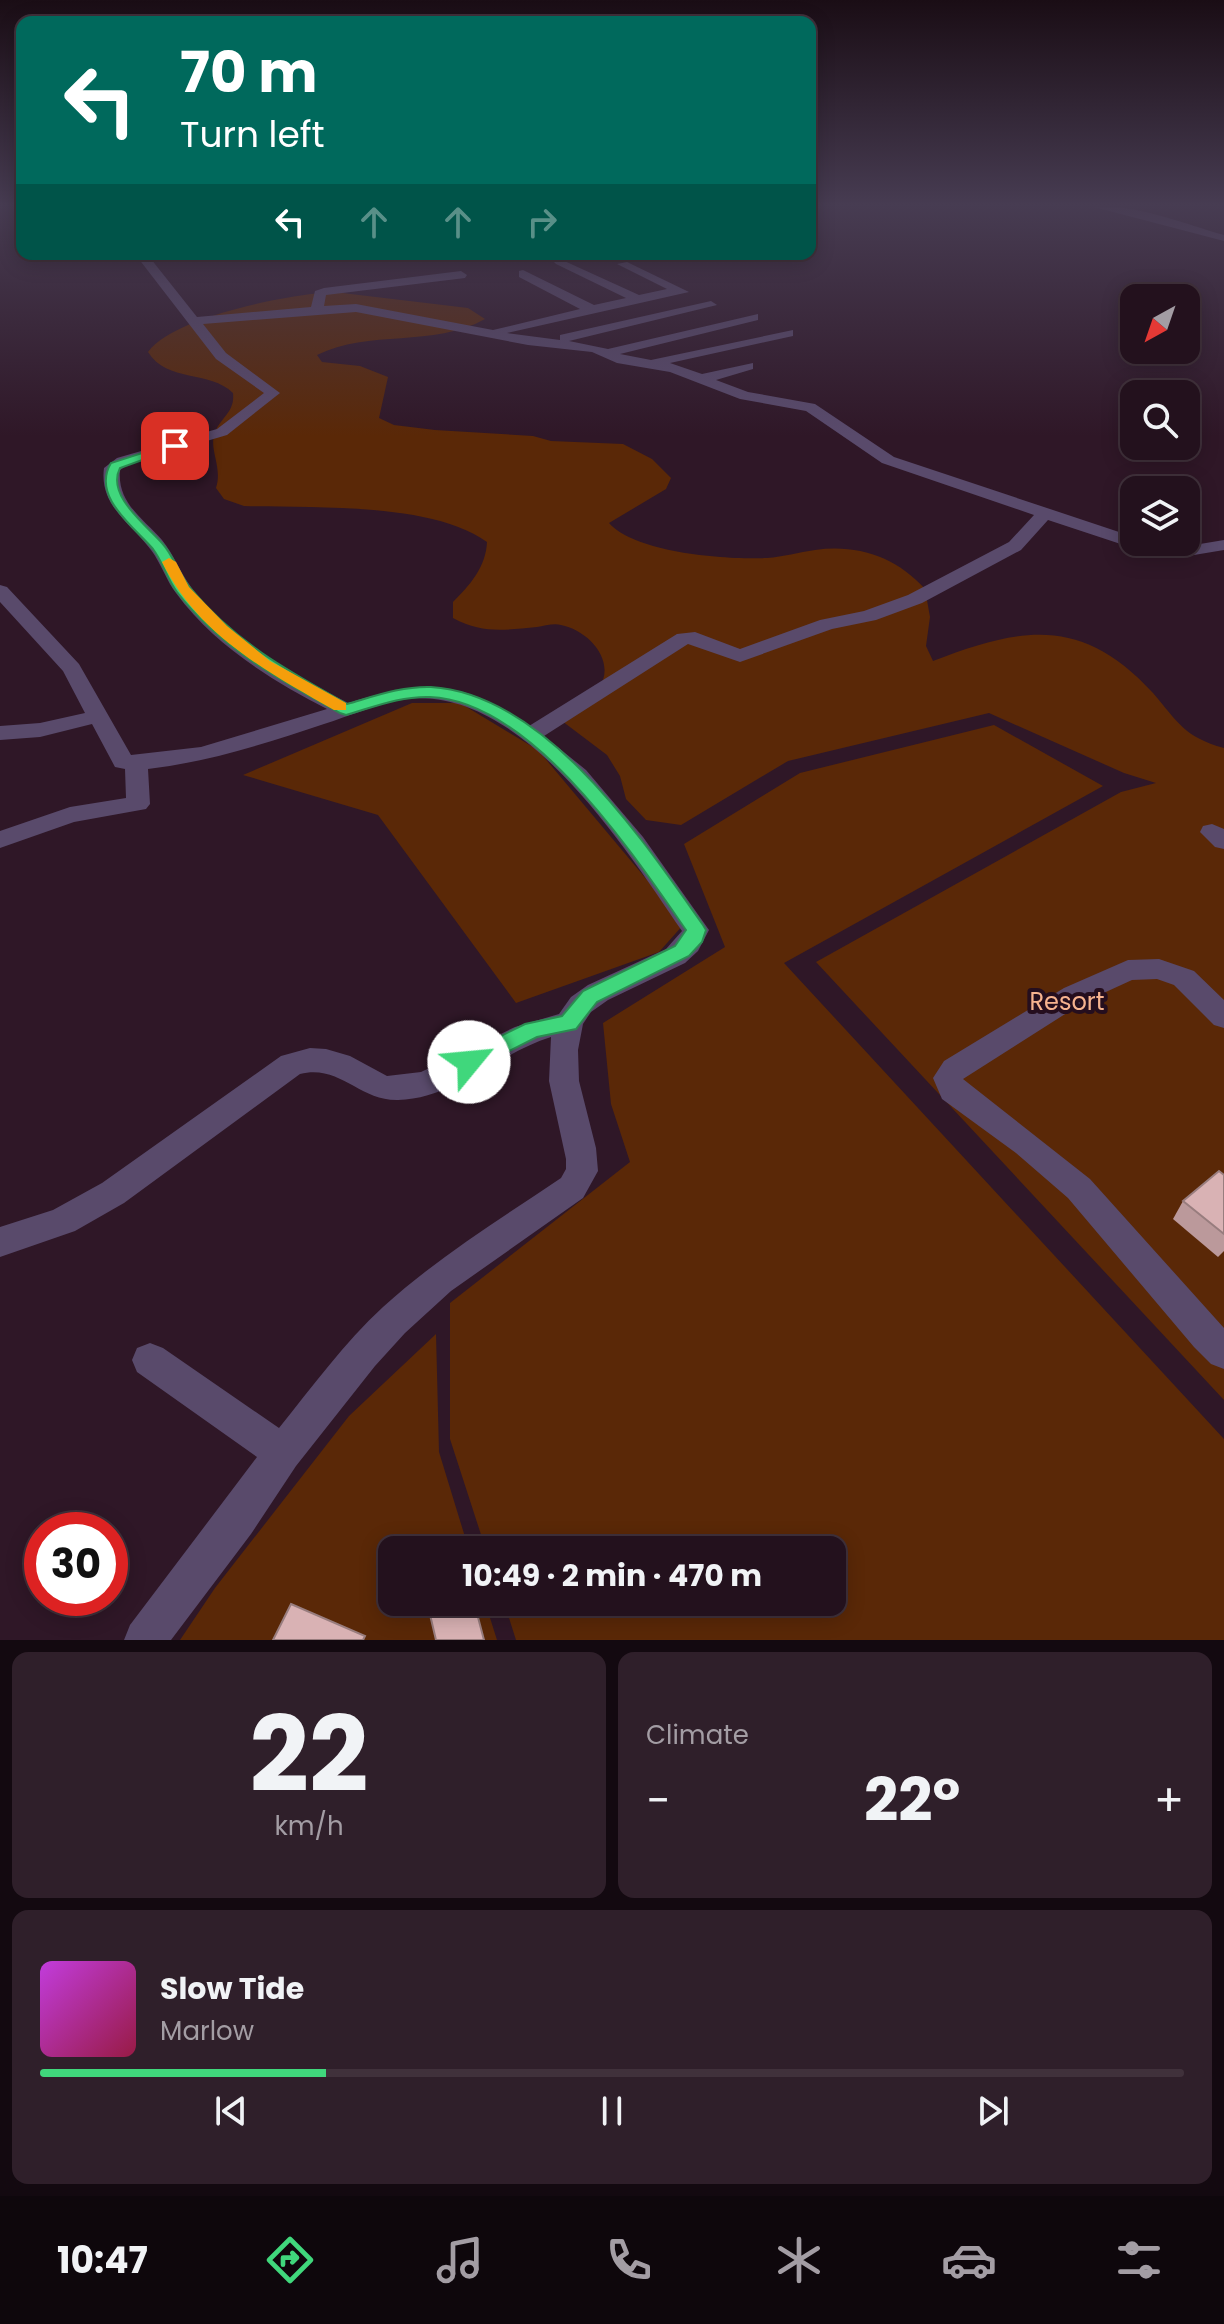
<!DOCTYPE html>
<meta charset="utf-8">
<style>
body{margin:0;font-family:Poppins,sans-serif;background:#2f1f2a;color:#f1f3f6;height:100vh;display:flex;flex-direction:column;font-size:30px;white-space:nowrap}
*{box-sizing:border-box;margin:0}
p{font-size:26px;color:#a39da4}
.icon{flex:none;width:44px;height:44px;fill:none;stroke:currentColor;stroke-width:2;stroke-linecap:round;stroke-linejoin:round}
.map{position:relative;height:1640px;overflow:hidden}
.side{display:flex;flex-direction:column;gap:12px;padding:12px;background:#130910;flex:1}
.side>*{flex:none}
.top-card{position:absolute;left:16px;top:16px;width:800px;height:244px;border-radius:16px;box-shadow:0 4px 20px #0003,0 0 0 2px #40313b;background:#00695c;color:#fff;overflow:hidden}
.needle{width:52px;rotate:220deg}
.tools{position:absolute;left:1120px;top:284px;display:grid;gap:16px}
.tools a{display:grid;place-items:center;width:80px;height:80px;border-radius:16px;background:#23111d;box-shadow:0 4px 20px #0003,0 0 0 2px #40313b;font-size:40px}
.speed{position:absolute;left:24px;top:1512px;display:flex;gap:16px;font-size:40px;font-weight:700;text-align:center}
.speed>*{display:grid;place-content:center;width:104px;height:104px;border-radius:50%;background:#23111d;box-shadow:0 4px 20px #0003,0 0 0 2px #40313b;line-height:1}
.speed .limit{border:12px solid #d22;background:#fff;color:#111}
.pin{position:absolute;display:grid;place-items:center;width:68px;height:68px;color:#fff;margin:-34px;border-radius:16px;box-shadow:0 4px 12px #0006}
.me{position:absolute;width:88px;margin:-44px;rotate:62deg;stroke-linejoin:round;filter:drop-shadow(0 0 6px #0008)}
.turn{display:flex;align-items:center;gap:28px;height:168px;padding:0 32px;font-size:36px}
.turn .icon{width:104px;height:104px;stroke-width:2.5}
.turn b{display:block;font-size:56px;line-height:68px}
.lanes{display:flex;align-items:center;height:76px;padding:0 32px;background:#0003;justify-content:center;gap:40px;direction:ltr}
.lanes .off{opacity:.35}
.big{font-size:60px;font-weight:700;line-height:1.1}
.side .tile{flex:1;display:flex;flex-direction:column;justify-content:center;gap:12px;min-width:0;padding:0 28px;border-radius:16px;background:#2f1f2a}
.side .dial{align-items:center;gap:0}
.dial b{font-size:104px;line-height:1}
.song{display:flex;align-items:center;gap:24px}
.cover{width:96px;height:96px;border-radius:12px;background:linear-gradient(135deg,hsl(290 70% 55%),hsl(340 70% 35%))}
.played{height:8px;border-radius:4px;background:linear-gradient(90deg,#40d77c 25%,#40313b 25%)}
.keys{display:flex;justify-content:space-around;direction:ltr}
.heat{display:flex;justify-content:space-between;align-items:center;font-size:44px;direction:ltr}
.side .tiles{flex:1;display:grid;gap:12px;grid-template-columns:1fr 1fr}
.tile:last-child{grid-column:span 2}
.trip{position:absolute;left:378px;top:1536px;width:468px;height:80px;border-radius:16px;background:#23111d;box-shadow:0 4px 20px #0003,0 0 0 2px #40313b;font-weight:700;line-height:80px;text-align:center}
.menu{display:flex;height:128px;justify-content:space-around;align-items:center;background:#0e070c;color:#a39da4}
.menu .icon{width:56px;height:56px}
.menu .on{color:#40d77c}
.menu b{font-size:36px;color:#f1f3f6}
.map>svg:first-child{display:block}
.green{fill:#5a2807}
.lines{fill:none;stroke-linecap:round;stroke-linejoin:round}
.minor{fill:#594a6b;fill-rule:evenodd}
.wall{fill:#bb999b}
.building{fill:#d9b2b4;stroke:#987d7e;stroke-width:2}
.route{fill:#40d77c;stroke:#2a8c51;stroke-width:2}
.slow{fill:#f59e0b}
.labels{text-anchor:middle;stroke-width:8;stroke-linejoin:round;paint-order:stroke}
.park-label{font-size:24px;fill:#f7b38f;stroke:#250e1e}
</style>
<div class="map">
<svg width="1224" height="1640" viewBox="0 0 1224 1640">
<rect width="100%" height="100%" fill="#2f1727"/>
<g class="green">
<path d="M 334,292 L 468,308 L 485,319 C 433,348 369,329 317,355 L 322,362 L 360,366 L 388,377 L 379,418 L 394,425 L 435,430 L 533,436 L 551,441 L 623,444 L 652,459 L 671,478 L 666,489 L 609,523 C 635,553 727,560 767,558 C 783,557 799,552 815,550 C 858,544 896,557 925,589 L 930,617 L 926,646 L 933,661 C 1021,627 1082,615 1153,693 C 1178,722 1184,737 1224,748 L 1224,1400 L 816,962 L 1121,792 L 1156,783 L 1124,773 L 989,713 L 788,761 L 681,825 L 646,820 L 626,799 L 620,776 L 607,755 L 562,721 C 573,711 591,700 599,688 C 617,661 588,630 561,625 C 554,623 544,626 537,627 C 504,630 483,634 453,618 L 453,602 C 470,585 486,567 487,542 C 432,502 312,508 244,506 L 224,499 L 216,488 C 223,466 208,449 215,432 C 222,416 235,412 233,393 C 210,370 167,383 148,352 C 174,316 291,294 334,292 Z"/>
<polygon points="412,703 460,703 538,750 684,924 659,952 516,1003 378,815 243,775"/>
<polygon points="994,725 1103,786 784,963 1224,1439 1224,1640 516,1640 504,1602 832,1602 832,1550 486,1550 450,1439 450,1303 630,1162 611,1104 603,1023 725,947 684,844 800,773"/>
<polygon points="436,1334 439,1452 469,1550 392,1550 392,1602 485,1602 497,1640 180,1640 215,1588 349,1416"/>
</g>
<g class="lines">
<g class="minor">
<path d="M 1094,207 C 1137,204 1182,223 1224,235 L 1224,241 Z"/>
<path d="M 135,254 L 147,254 L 197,317 L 311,307 L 315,291 L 324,288 L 461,271 L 467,275 L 465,278 L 326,295 L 324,306 L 356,304 L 493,330 L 580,309 L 519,277 L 519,271 L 523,270 L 594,305 L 626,298 L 556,264 L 554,262 L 560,259 L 639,295 L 667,289 L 617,264 L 627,262 L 689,292 L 507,333 L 560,340 L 560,335 L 711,301 L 717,305 L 569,341 L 608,349 L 758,314 L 758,320 L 620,354 L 651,360 L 793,330 L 793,336 L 670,363 L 702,374 L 753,363 L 753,369 L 716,380 L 748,392 L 815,404 L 894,457 L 1134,537 L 1134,542 L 1176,548 L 1224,540 L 1224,550 L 1176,558 L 1160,557 L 1048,520 L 1021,550 L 922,603 L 876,620 L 832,629 L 740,662 L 688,644 L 544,736 L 586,770 L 643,837 L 709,930 L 698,951 L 685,963 L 608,1000 L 591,1012 L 583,1024 L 578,1050 L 579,1081 L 596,1148 L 598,1171 L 583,1198 L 451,1291 L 405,1333 L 375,1366 L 296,1466 L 251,1534 L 171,1640 L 124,1640 L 130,1625 L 257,1457 L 137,1372 L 132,1360 L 137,1348 L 150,1343 L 163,1348 L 279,1428 C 312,1387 344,1343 383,1307 C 437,1258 500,1219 561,1178 L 566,1169 L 566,1159 L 549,1081 L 551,1037 C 499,1053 454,1099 398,1100 C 359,1101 340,1064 300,1074 L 124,1203 L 75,1231 L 0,1257 L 0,1227 L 53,1210 L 102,1183 L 281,1056 L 310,1048 L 326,1049 L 350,1056 L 387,1076 L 421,1072 L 515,1027 L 559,1014 L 571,997 L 588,985 L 666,949 L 682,931 C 625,848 519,679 400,700 C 375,705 349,716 324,724 C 267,743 208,762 148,769 L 150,804 L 146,809 L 74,822 L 0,848 L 0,831 L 70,807 L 126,798 L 125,769 L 115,767 L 92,724 L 40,737 L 0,740 L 0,726 L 40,723 L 85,713 L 63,671 L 0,602 L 0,585 L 7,587 L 79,664 L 131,755 L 201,747 L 327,709 C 271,680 214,645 176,593 C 166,580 161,563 151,550 C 131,523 99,506 104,468 L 117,458 L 217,429 L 264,393 L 216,359 ZM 356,312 L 528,345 L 592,352 L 617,363 L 670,372 L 740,399 L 806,411 L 882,463 L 1034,515 L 1009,542 L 908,595 L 864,611 L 820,620 L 740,649 L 695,632 L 677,634 L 529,726 C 462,679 424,679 348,703 C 291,673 230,640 191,587 C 180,572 174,555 162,540 C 143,518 117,503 120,470 L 129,464 L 227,435 L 280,393 L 226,353 L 203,324 Z"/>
<polygon points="1212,824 1224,829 1224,849 1215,847 1200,832 1203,826"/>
<polygon points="1159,959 1194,971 1224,1000 1224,1028 1214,1025 1174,985 1157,979 1132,980 1084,1002 963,1079 1090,1179 1224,1328 1224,1369 1211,1364 1194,1347 1068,1198 1016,1153 942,1099 933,1078 944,1061 1064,988 1128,960"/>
</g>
</g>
<polygon class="wall" points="1224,1175 1224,1251 1218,1257 1173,1219 1183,1201"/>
<g class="building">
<polygon points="1219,1171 1224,1175 1224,1234 1183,1201"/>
<polygon points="459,1544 460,1550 443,1550"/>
<polygon points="427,1602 474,1602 484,1640 436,1640"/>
<polygon points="291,1604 365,1636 363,1640 273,1640"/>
</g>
<linearGradient id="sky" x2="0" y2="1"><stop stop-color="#1a0d15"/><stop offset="0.47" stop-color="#473c52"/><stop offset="1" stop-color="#473c52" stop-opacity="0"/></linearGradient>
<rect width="1224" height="436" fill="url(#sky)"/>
<path class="route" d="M 170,444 L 181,446 L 120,468 C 106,495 145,524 162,543 C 174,556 179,575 191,589 C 235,642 288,671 347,704 C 375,696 402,686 431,687 C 546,694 642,839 703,925 L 706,930 L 702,942 L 689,956 L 597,1002 L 576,1029 L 537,1037 L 476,1068 L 469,1071 L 461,1068 L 457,1062 L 461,1056 L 525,1024 L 562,1016 L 583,991 L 675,946 L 686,930 C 633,854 532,701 430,697 C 400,696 374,707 346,715 L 340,713 C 280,680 220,648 177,592 C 167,579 163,562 153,549 C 133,526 91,496 111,463 Z"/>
<path class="slow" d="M 169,558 L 176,562 L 189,587 L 227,626 L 270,661 L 346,703 L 346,710 L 334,710 C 267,672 197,634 162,562 Z"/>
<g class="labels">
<g class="park-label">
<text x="1067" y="1010">Resort</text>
</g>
</g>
</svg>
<div class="tools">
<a><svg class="needle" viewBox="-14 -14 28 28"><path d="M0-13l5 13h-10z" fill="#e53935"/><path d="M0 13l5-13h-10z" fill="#a39da4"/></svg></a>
<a><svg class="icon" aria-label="search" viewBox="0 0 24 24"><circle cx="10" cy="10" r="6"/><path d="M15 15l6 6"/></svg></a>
<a><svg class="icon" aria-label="layers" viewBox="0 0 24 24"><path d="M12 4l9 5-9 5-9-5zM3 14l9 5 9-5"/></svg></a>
</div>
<div class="speed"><div class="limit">30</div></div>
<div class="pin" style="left:175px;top:446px;background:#d93025"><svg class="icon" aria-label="arrive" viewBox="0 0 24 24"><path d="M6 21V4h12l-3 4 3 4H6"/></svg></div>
<svg class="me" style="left:469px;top:1062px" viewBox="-20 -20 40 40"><circle r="19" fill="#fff"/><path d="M0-13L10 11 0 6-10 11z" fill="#40d77c"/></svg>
<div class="trip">10:49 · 2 min · 470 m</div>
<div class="top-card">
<div class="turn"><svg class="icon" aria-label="left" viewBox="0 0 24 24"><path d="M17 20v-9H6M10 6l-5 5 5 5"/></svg><div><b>70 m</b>Turn left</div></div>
<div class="lanes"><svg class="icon" aria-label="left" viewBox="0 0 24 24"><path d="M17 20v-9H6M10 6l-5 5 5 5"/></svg><svg class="icon off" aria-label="ahead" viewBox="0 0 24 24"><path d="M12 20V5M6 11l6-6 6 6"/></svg><svg class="icon off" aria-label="ahead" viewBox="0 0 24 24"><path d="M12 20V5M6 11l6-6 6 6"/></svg><svg class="icon off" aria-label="right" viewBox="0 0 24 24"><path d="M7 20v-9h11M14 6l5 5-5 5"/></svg></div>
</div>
</div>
<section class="side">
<div class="tiles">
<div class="tile dial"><b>22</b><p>km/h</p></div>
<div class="tile"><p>Climate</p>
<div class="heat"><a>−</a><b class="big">22°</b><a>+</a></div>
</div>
<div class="tile">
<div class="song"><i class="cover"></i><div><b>Slow Tide</b><p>Marlow</p></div></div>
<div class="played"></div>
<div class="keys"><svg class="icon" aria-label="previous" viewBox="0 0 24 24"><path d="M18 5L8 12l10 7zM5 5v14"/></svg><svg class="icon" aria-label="pause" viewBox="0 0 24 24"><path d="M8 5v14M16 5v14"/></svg><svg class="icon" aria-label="next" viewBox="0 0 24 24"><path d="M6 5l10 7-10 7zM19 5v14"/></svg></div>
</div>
</div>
</section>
<nav class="menu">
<b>10:47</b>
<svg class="icon on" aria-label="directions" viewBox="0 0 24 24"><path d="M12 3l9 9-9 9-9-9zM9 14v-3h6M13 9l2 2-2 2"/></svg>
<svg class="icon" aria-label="music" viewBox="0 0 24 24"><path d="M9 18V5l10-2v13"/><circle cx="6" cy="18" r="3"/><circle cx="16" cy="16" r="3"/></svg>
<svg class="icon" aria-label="phone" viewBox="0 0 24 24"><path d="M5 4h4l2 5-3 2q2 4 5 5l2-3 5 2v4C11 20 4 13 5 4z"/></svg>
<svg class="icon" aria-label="climate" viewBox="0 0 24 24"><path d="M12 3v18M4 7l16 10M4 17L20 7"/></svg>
<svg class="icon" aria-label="car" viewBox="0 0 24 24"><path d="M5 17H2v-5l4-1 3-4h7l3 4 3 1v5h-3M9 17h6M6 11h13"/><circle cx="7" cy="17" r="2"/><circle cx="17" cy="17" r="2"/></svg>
<svg class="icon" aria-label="filters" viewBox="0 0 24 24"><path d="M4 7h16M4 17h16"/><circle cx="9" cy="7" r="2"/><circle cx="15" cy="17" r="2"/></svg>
</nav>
